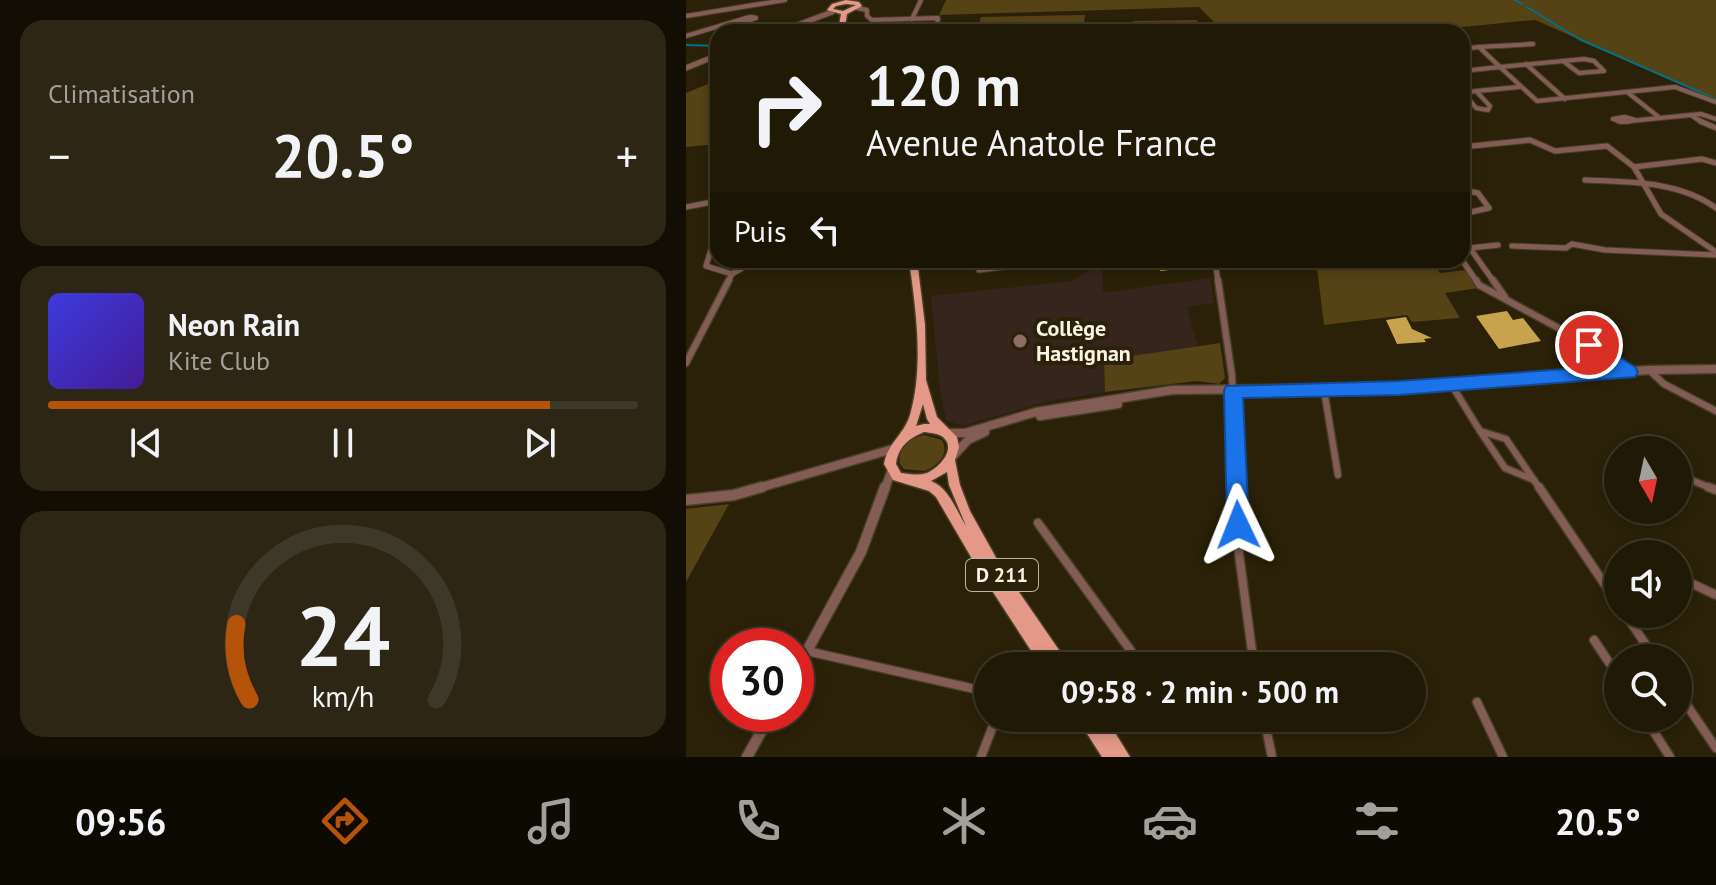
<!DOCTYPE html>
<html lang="fr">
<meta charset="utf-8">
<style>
body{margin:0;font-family:"PT Sans",sans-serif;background:#2d2614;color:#f1f3f6;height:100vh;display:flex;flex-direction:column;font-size:30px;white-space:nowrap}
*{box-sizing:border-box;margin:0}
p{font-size:26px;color:#a2a09b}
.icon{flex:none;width:44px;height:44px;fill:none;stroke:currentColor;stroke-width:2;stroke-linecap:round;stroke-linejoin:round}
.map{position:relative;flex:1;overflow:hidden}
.side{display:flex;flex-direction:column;gap:20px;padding:20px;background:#120e03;width:686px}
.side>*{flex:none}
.guide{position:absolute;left:24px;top:24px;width:760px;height:244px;border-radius:24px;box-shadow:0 4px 12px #0003,0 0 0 2px #3d3828;background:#201906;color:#f1f3f6;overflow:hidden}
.needle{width:52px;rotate:171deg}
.buttons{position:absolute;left:918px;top:436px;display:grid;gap:16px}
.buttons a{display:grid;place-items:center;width:88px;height:88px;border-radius:50%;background:#201906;box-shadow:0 4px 12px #0003,0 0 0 2px #3d3828;font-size:40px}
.speed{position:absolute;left:24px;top:628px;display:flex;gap:16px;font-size:40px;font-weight:700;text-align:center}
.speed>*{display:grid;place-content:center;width:104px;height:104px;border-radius:50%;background:#201906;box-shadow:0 4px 12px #0003,0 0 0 2px #3d3828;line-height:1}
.speed .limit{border:12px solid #d22;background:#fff;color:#111}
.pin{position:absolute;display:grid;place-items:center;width:68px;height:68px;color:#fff;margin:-34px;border:4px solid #fff;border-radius:50%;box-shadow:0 2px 8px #0007}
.me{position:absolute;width:88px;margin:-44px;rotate:358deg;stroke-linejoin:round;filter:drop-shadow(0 0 6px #0008)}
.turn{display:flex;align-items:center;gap:28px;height:168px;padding:0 24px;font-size:36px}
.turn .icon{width:104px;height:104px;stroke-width:2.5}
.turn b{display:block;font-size:56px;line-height:68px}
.then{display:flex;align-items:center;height:76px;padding:0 24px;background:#0003;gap:16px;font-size:30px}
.big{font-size:60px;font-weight:700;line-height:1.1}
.side .tile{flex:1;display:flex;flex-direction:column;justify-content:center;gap:12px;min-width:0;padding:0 28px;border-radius:24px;background:#2d2614}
.side .dial{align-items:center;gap:0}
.dial svg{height:208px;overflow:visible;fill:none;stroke:#3d3828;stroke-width:7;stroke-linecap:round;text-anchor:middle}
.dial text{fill:#f1f3f6;stroke:none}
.song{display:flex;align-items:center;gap:24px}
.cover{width:96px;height:96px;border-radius:12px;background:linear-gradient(135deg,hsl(240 70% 55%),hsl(260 70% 35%))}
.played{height:8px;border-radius:4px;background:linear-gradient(90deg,#b45309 85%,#3d3828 85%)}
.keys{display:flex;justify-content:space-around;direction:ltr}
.heat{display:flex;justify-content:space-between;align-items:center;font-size:44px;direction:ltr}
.trip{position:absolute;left:288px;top:652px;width:452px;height:80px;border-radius:40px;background:#201906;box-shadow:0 4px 12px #0003,0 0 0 2px #3d3828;font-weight:700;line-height:80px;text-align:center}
.tab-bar{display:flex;height:128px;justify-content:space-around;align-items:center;background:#0d0a02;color:#a2a09b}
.tab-bar .icon{width:56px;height:56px}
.tab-bar .on{color:#b45309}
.tab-bar b{font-size:36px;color:#f1f3f6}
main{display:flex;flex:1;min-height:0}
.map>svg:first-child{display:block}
.education{fill:#36251c}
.green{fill:#554215}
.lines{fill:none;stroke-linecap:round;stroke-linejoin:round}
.stream{stroke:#027187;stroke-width:2}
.building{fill:#c8a34d}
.minor-far3-casing{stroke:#483f27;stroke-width:6}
.minor-far2-casing{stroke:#483f27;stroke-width:7}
.minor-far1-casing{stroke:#483f27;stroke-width:9}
.minor-casing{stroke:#483f27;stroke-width:11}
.tertiary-far2-casing{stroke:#483f27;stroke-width:7}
.tertiary-far1-casing{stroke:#483f27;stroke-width:11}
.tertiary-casing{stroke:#483f27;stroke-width:13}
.primary-casing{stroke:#483f27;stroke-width:3}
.minor-far3{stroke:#835d55;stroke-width:4}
.minor-far2{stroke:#835d55;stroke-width:5}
.minor-far1{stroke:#835d55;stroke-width:6}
.minor{stroke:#835d55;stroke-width:8}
.tertiary-far2{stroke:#835d55;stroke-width:5}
.tertiary-far1{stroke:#835d55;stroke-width:8}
.tertiary{stroke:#835d55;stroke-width:10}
.primary{fill:#e49887;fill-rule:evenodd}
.route{fill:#1a73e8;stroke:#114b97;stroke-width:2}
.education-dot{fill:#8d6e63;stroke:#2b2108;stroke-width:3}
.labels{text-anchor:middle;stroke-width:8;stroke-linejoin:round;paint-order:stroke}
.shield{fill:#2b2108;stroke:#bcb5a3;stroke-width:2}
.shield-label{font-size:20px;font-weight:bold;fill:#faf4e5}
.poi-label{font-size:22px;font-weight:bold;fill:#faf4e5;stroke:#2b2108;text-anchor:start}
</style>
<main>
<section class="side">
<div class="tile"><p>Climatisation</p>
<div class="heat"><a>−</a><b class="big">20.5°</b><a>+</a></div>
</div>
<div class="tile">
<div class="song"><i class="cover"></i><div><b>Neon Rain</b><p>Kite Club</p></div></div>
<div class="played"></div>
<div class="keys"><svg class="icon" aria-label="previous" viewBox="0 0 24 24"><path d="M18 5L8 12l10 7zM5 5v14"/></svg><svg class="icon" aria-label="pause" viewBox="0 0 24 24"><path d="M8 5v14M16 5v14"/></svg><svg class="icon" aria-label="next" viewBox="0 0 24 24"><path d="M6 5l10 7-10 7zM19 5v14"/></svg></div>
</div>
<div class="tile dial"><svg viewBox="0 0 100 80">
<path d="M14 69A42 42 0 1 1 86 69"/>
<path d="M14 69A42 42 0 0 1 9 40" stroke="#b45309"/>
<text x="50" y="56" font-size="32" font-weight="700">24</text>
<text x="50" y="72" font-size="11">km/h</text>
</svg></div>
</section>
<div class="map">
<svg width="1030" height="757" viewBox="0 0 1030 757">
<rect width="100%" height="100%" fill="#2b2108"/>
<polygon class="education" points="416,262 417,293 524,278 528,303 501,307 512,346 419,360 419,392 363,401 276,426 260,420 254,390 245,296 385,281"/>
<g class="green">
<polygon points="260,0 1030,0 1030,100 849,20 725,32 538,32 513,7 253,15"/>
<polygon points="399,15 398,24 323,32 273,32 274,24 293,25 295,17"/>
<polygon points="511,20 512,32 447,32 447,21"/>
<polygon points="29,81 32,83 32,144 0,147 0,93"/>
<polygon points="630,260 736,260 748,265 754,273 781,270 792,288 759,293 774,318 726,322 721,315 638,325"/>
<polygon points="534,343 539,378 533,384 511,381 419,392 418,360"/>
<path d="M 238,435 L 256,440 C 264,455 252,465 239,471 L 218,469 L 214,464 C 211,448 223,439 238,435 Z"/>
<polygon points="43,504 0,582 0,509"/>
</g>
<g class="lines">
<g class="stream">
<polyline points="829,0 836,4"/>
<polyline points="841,7 893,39 1030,99"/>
<polyline points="0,45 32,46"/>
</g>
</g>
<g class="building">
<polygon points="472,260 506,260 508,267 475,271 471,268"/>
<polygon points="821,311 827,320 837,318 855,341 813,349 790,316"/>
<polygon points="720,317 726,329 746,338 738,339 740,342 711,344 700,320"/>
</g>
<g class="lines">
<defs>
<g id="minor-far3">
<polyline points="171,8 181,10 181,16 186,20 252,18 250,32"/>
<polyline points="0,16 99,0"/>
<polygon points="65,17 70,18 57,22 60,18"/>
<polyline points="226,19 235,0"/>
<polyline points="0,36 60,18"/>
<polyline points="793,47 847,44 815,46"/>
<polyline points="776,49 793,47 814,67 877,61"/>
<polygon points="898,59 908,61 918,71 893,73 877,61"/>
<polyline points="840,64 879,99"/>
<polyline points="776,71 814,67 851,101 989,87 1030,102"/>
<polygon points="790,91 804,106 802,110 790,108 778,93"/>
<polyline points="790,91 833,87"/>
<polyline points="941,92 974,118 1015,114 1030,119"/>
<polyline points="1005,115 1017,123"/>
<polyline points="949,120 939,117 927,119 935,122 974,118"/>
</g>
<g id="minor-far2">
<polyline points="933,121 943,121"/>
<polyline points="1014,121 1030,128"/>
<polyline points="776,147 844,140 869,151 921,146 948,167 1016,159 1030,163"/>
<polyline points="948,167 975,214 1030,252"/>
<path d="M 899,180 C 943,182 993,181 1030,208"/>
<polyline points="776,190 792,193 803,208 776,214"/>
<polyline points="0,207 32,201"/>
<polyline points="32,227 20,266 46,274"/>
<polyline points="826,246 880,248 886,244 919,250 1030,255"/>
<polyline points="776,248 786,251 808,282"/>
<polyline points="784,248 812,245"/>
<polyline points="529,260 532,282"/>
<polyline points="776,260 791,282"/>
<polyline points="293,270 372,260"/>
<polyline points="42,282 46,274 70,260"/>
</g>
<g id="minor-far1">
<polyline points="532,280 546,376 550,489"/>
<polyline points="790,280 793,285 924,356 943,372"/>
<polyline points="807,280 819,297"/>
<polyline points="0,363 43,280"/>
<polyline points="963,370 978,384 1030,411"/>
<polyline points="765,384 794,431 820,439 854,489"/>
<polyline points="638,390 652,475"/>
<polyline points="794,431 819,468 848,480"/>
<polyline points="1005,480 1027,489"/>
</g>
<g id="minor">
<polyline points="550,487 553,554 568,666"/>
<polyline points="853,487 932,604"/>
<polyline points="1022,487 1030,490"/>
<polyline points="352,523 445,651 427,666"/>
<polyline points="992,577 1030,595"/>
<polyline points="939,614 969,658"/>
<polyline points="908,640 932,676"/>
<polyline points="121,651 302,692"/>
<polyline points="992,692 1030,748"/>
<polyline points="791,702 817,757"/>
<polyline points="578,718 586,757"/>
<polyline points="959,718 984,757"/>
<polyline points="295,757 310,718"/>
</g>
<g id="tertiary-far2">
<polyline points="93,32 146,12"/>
<polyline points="0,68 32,55"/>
</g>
<g id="tertiary-far1">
<polyline points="354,416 432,404"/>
<polyline points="262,433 279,433 350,412 486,390 713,388 963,370 1030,369"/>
<polyline points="268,455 282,440 299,432"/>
<polyline points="69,489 207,449"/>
<polyline points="199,489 206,469"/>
</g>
<g id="tertiary">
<polyline points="0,500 48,495 76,487"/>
<polyline points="110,671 175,552 199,487"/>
<polyline points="61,757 85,714"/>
</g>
<g id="primary">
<path d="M 160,0 L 173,2 L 176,6 L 161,14 L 158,32 L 152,32 L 155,14 L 141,10 L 146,4 ZM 160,4 L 170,5 L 157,11 L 147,9 L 150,6 Z"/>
<path d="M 223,260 L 231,260 L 239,325 L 240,380 L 251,417 L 271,437 L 273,447 L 269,460 L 274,485 L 284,511 L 313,563 L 384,666 L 355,666 L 292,569 L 250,497 L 243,491 L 207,480 L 198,464 C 202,442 218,435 224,415 C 238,366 230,310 223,260 ZM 237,404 L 241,419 L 244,424 L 238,424 L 230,426 ZM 238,432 C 245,433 252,433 257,437 C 271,449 253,468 241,473 C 232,476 224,474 215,473 L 210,464 C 212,447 223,438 238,432 ZM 261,472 L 263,485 L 280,526 C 270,510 263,488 245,481 Z"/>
<polygon points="391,718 420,718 444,757 416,757"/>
</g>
</defs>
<use href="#minor-far3" class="minor-far3-casing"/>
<use href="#minor-far2" class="minor-far2-casing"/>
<use href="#minor-far1" class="minor-far1-casing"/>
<use href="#minor" class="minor-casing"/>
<use href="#tertiary-far2" class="tertiary-far2-casing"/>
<use href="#tertiary-far1" class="tertiary-far1-casing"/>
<use href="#tertiary" class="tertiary-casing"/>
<use href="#primary" class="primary-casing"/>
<use href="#minor-far3" class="minor-far3"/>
<use href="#minor-far2" class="minor-far2"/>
<use href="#minor-far1" class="minor-far1"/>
<use href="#minor" class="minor"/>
<use href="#tertiary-far2" class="tertiary-far2"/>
<use href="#tertiary-far1" class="tertiary-far1"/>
<use href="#tertiary" class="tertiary"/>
<use href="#primary" class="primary"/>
</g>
<polygon class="route" points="903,338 949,367 952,372 949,377 713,395 557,398 563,525 559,532 552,535 544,532 541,525 538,391 540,386 713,381 922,366 894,345"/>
<circle class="education-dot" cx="334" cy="341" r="8"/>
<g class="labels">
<rect class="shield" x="280" y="559" width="72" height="32" rx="6"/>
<g class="shield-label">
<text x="316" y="582">D 211</text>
</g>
<g class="poi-label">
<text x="350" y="336">Collège<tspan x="350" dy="25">Hastignan</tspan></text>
</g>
</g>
</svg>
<div class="buttons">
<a><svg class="needle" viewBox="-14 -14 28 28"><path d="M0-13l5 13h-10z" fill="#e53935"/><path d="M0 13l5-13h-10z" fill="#a2a09b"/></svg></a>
<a><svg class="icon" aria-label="sound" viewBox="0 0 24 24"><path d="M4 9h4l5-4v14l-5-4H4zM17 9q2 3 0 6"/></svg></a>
<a><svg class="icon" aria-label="search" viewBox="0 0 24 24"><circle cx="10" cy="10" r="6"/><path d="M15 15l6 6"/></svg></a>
</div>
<div class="speed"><div class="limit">30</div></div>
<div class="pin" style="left:903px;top:345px;background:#d93025"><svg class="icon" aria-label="arrive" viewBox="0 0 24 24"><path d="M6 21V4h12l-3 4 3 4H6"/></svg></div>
<svg class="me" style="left:552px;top:525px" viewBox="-20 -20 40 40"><path d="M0-17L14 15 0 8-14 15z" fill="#1a73e8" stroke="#fff" stroke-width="4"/></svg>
<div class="trip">09:58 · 2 min · 500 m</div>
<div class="guide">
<div class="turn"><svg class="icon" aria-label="right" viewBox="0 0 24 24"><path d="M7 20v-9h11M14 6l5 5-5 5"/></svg><div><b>120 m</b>Avenue Anatole France</div></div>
<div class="then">Puis<svg class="icon" aria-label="left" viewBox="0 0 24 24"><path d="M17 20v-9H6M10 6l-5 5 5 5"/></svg></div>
</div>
</div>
</main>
<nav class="tab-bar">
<b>09:56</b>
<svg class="icon on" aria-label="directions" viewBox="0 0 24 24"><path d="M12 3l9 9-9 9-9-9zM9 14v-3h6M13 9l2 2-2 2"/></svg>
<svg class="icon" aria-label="music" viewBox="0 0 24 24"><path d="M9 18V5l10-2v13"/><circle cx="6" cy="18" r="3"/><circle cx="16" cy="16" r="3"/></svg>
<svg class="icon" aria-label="phone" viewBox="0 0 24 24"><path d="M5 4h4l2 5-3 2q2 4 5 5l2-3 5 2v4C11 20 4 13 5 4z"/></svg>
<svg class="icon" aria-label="climate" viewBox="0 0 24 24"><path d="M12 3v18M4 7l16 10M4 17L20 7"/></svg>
<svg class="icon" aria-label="car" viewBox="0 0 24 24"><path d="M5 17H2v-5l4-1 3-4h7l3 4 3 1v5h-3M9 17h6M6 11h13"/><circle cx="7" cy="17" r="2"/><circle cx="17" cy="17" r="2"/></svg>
<svg class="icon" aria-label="filters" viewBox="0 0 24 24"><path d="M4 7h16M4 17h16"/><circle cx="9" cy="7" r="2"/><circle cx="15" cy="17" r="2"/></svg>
<b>20.5°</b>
</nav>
